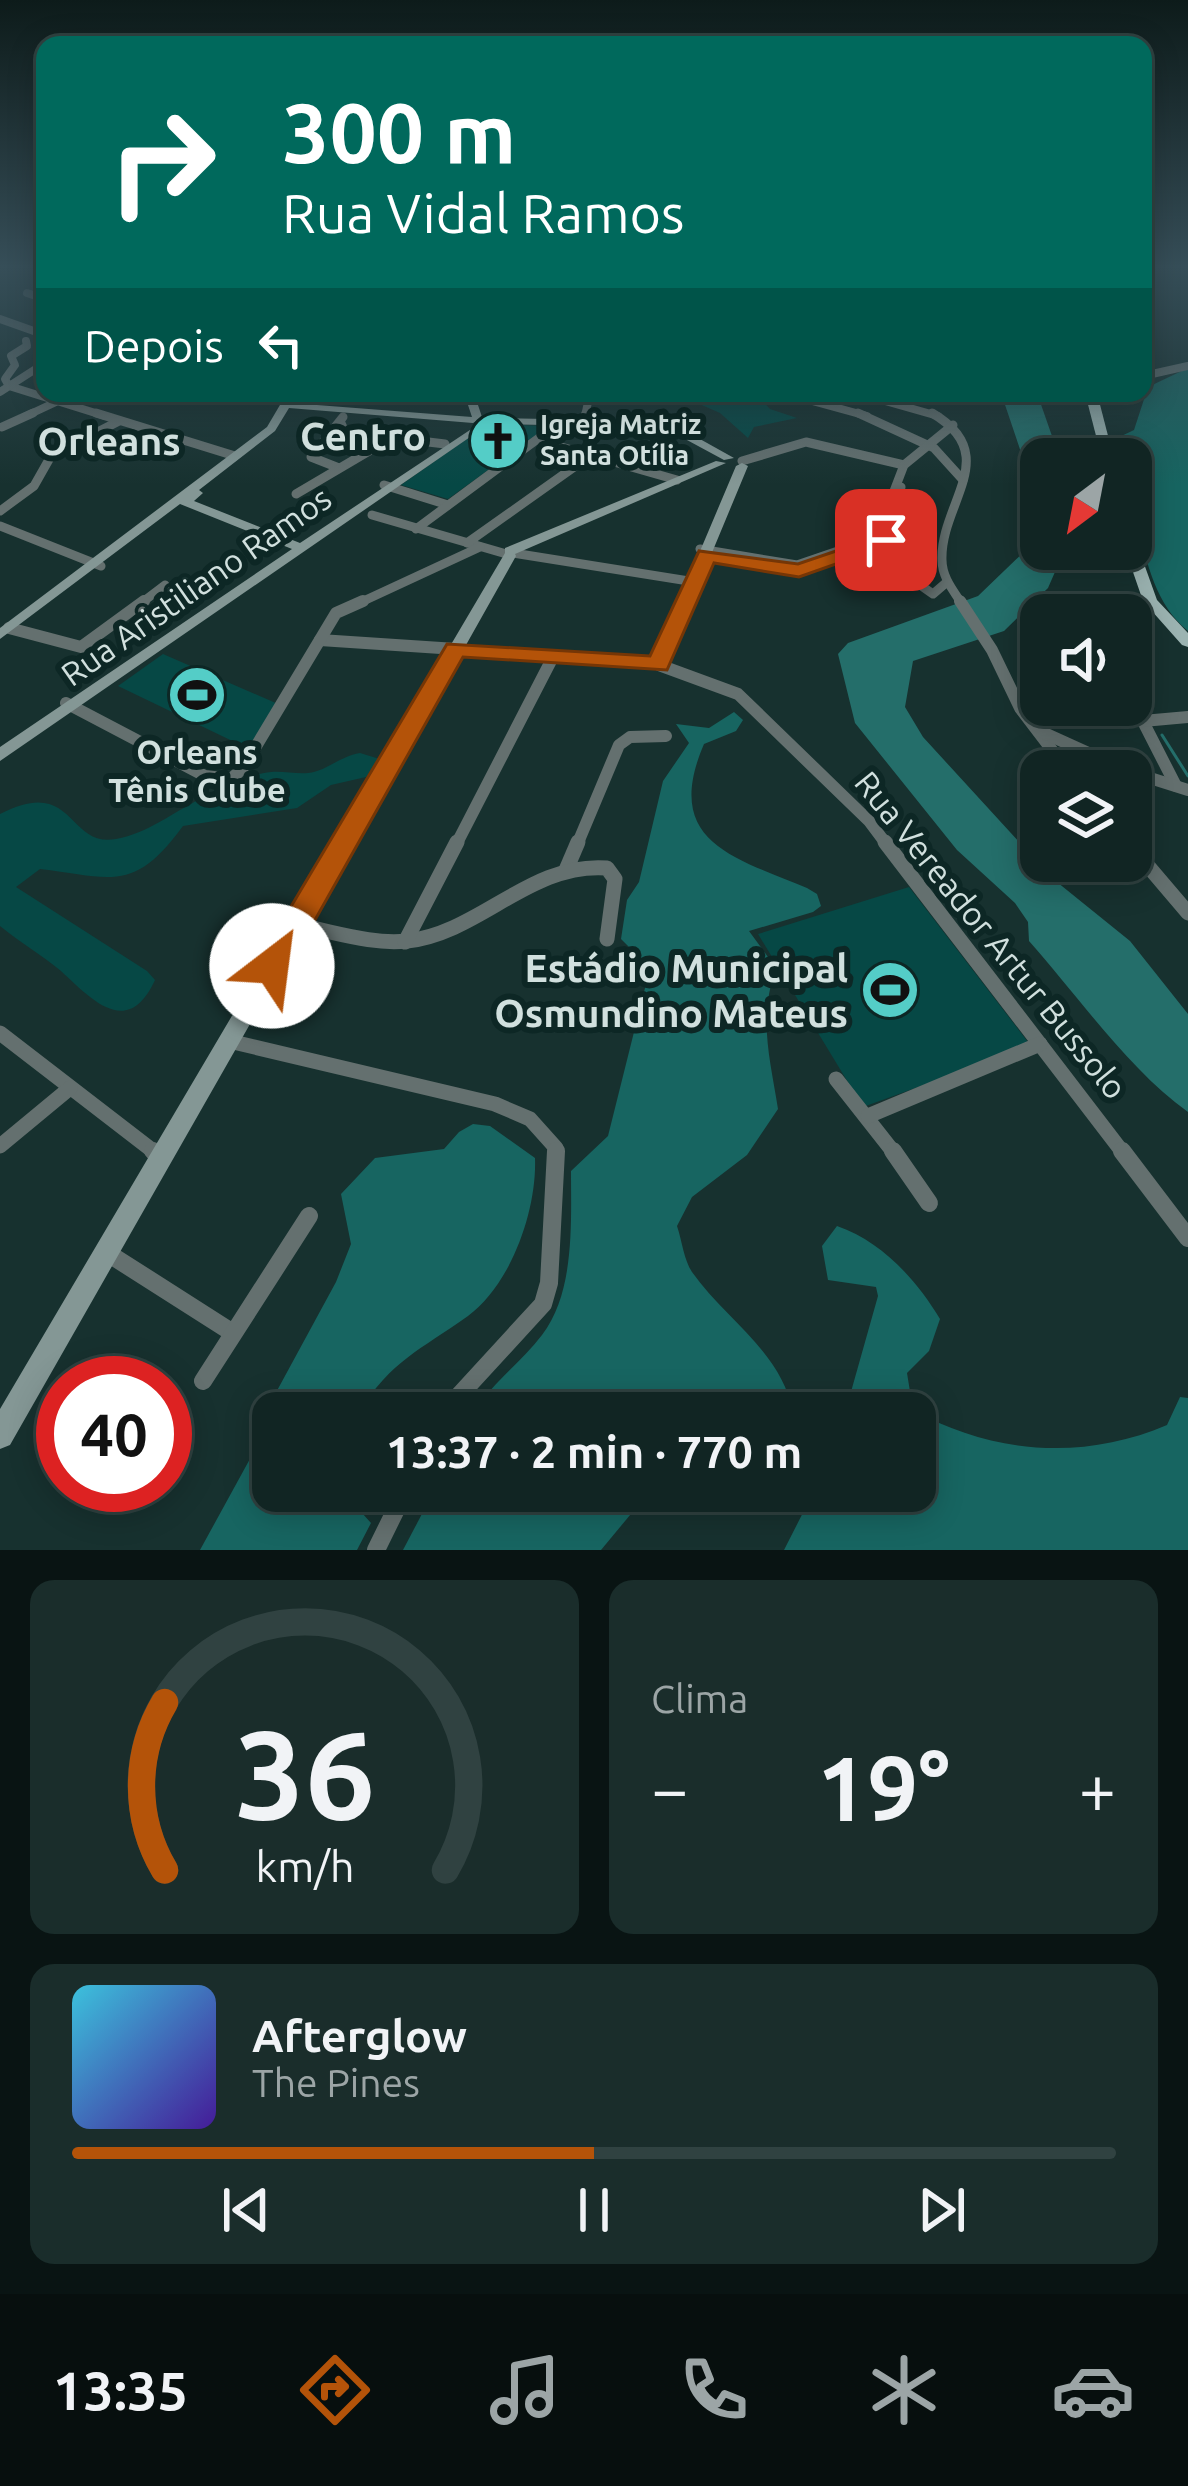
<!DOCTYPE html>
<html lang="pt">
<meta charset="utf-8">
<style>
body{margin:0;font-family:Ubuntu,sans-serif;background:#1a2d2b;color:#f1f3f6;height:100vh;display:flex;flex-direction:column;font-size:45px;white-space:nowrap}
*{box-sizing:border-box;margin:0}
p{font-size:39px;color:#9ca5a6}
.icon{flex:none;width:66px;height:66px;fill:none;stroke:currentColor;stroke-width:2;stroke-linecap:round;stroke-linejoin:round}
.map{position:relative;height:1550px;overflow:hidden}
.drawer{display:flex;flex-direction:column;gap:30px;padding:30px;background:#091413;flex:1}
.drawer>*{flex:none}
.top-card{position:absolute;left:36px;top:36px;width:1116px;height:366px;border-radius:24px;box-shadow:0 6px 30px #0003,0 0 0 3px #304241;background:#00695c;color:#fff;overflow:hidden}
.needle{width:78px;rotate:212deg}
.tools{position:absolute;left:1020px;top:438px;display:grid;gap:24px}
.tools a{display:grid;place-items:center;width:132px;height:132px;border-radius:24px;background:#112523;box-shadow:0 6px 30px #0003,0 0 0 3px #304241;font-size:60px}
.speed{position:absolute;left:36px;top:1356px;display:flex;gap:24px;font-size:60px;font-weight:700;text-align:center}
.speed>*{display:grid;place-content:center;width:156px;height:156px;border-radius:50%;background:#112523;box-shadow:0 6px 30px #0003,0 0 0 3px #304241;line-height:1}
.speed .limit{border:18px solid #d22;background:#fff;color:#111}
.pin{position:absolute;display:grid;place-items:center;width:102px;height:102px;color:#fff;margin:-51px;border-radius:24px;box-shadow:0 6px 18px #0006}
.me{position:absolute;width:132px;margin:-66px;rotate:30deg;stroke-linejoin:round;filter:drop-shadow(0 0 9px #0008)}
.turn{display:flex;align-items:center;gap:42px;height:252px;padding:0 48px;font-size:54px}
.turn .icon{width:156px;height:156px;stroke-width:2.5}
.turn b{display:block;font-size:84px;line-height:102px}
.then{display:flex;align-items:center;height:114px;padding:0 48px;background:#0003;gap:24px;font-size:45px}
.big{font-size:90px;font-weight:700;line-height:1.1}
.drawer .tile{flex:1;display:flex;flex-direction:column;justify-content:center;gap:18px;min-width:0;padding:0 42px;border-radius:24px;background:#1a2d2b}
.drawer .dial{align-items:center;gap:0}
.dial svg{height:312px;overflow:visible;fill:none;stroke:#304241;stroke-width:7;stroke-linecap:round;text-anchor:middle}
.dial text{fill:#f1f3f6;stroke:none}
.song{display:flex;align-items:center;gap:36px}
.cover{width:144px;height:144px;border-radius:18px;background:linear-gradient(135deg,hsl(190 70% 55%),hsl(260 70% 35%))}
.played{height:12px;border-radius:6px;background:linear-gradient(90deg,#b45309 50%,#304241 50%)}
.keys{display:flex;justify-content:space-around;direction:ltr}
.heat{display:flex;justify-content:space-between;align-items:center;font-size:66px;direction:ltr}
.drawer .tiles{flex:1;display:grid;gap:30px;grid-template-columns:1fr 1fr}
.tile:last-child{grid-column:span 2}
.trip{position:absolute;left:252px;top:1392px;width:684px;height:120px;border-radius:24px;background:#112523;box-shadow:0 6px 30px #0003,0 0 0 3px #304241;font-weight:700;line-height:120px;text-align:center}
.dock{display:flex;height:192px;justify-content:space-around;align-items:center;background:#070f0e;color:#9ca5a6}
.dock .icon{width:84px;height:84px}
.dock .on{color:#b45309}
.dock b{font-size:54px;color:#f1f3f6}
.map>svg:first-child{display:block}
.green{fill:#064845}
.forest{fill:#176561}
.water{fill:#246e6a}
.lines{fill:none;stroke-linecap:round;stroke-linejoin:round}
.stream{stroke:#246e6a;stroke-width:3}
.street-far4{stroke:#64706f;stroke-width:8}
.street-far3{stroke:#64706f;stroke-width:9}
.street-far2{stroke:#64706f;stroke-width:12}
.street-far1{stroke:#64706f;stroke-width:15}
.street{stroke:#64706f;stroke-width:18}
.secondary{fill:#849795;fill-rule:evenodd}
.primary{fill:#9cb4b2;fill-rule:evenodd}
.route{fill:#b45309;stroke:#753606;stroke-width:3}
.labels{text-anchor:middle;stroke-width:12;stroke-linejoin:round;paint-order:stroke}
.far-poi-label{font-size:27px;font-weight:bold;fill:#d1e0de;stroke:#0d2725;text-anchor:start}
.street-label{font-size:33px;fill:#d1e0de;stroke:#0d2725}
.poi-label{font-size:33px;font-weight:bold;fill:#d1e0de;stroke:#0d2725}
.far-district-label{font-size:39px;font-weight:bold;fill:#d1e0de;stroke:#0d2725}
.near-poi-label{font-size:39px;font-weight:bold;fill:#d1e0de;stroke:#0d2725;text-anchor:end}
</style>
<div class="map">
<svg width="1188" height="1550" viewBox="0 0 1188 1550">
<rect width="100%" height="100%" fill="#17312f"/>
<g class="green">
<polygon points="674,393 755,393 770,409 797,418 754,427 748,438 720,413"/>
<polygon points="488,424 549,426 448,499 401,485"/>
<polygon points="163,654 278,704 249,749 118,686"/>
<path d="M 360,753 L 383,760 L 366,777 L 331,785 L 297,808 L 183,826 C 134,893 113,878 40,869 L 16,887 L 147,971 L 155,980 C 128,1039 92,1000 61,971 C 42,955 19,942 0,926 L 0,814 C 75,775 67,848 116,839 C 148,833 172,813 200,799 C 219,789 250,774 271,772 C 283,771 296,774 308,773 C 327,771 340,756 360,753 Z"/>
<polygon points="909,887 1031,1046 863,1107 758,934"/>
</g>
<g class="forest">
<path d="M 1188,368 L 1188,631 C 1156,605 1147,564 1138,526 L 1155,514 L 1152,507 L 1131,496 L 1131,459 L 1119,459 L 1113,440 L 1134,430 L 1148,387 Z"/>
<path d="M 734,712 L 743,720 L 736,731 L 704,744 C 662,842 733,857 807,888 L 817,894 L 821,906 L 813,912 L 749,931 L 776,968 C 758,1019 770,1057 778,1109 L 747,1155 L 692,1197 L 677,1226 C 682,1241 684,1260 692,1272 C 726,1320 782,1352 793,1413 L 474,1413 C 492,1382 521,1363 542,1335 C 575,1292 571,1223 571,1171 L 608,1136 L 646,984 L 647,965 L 621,939 L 627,900 L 639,882 L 663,781 L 689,743 L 676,724 L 709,728 Z"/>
<path d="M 473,1124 L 490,1126 L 535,1158 C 537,1211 511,1284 468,1316 C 419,1351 393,1359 358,1413 L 273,1413 L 273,1491 L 350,1491 L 353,1503 L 371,1523 L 357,1550 L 200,1550 L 251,1457 L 273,1398 L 336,1282 L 351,1244 L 341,1194 L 375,1158 L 444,1149 L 459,1132 Z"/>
<path d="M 837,1226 C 881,1241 916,1279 940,1319 L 929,1351 L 907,1373 L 913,1410 C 993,1454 1083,1461 1167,1425 L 1180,1397 L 1188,1398 L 1188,1550 L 784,1550 L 814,1491 L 915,1491 L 915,1413 L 845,1413 L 878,1296 L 876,1287 L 828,1280 L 822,1246 Z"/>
<polygon points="434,1491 650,1491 601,1550 403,1550"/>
</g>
<path class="water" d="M 1001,393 L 1037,393 L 1060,459 L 1041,459 L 1041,549 L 1065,549 L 1048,588 L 1004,631 L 913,661 L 905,707 L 923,737 L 1052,878 L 1130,941 L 1188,1014 L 1188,1112 C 1129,1070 1078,996 1029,941 L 1028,922 L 1015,903 L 957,850 L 855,723 L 838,654 L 848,643 L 978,596 L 1032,544 L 1028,473 Z"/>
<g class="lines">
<g class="stream">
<polyline points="1019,608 1027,639 1041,654"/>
<polyline points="1113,705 1138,725"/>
<polyline points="1162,735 1188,776"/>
</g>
<g class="street-far4">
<polyline points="27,293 45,299"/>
<polyline points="0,319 45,335"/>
<polyline points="26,341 27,346 11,356 15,365 5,379 9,386 105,416"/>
<polyline points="1143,376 1188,366"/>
<polyline points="0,392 45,363"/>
<polyline points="198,393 225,399"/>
<polyline points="783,393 867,416"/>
<polyline points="857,393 938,416"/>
<polyline points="26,416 56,402"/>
<polyline points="585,416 590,393"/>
</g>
<g class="street-far3">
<polyline points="96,413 235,456"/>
<polyline points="858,413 934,448 963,480"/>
<path d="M 932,413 C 1004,455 940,503 942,560 C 942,577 953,590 962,604"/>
<polyline points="584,421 586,413"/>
<polyline points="341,423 345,432 445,444"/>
<polyline points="2,427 33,413"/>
<polyline points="537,440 677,480"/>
<polyline points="742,461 806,442 904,465"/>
<polyline points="339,468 311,457 343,417"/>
<polyline points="384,485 448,505"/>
<polyline points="296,494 369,451"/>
<polyline points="0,511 34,486 51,456 119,421"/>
<polyline points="372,515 503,553"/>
<polyline points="0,526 101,566"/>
<polyline points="416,529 562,421"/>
<polyline points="467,543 591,455"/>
<polyline points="873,546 886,540 901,487"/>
<polyline points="700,549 797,565 876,538 904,465 953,425"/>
<polyline points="513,553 695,582"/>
<polyline points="883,559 933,594 947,582"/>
<polyline points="140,604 165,585"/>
<polyline points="357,604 480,547"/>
</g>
<g class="street-far2">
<polyline points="960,601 992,650 1020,708 1068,771"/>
<polyline points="9,628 81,647 144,601"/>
<polyline points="320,640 456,649"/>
<polyline points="659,665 738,694 869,821 887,845"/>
<polyline points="1131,698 1176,786"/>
<polyline points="66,703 205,776 231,779 243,768 336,613 363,601"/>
<polyline points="1143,721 1188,717"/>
<polyline points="1042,732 1128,771"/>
<polyline points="1131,772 1188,790"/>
<polyline points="456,845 554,655"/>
<polyline points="577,845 619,745 630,737 666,736"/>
</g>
<g class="street-far1">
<polyline points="885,842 1124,1154"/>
<polyline points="1131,846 1188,913"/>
<polyline points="566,870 578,842"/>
<path d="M 296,925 C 332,931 371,945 407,941 C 480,933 530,862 607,868 L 615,879 L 607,939"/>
<polyline points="405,942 457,842"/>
<polyline points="0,1033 157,1154"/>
<polyline points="229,1041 495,1104 530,1119 556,1148 556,1154"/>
<polyline points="836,1079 895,1154"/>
<polyline points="868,1116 1040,1044"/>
<polyline points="0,1146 70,1088"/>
</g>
<g class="street">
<polyline points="153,1151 162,1158"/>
<polyline points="893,1151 929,1203"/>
<polyline points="1122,1151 1188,1238"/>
<polyline points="106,1252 233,1333"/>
<polyline points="203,1381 309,1216"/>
<polyline points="443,1413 543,1304 549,1283 556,1151"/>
<polyline points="376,1550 405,1491"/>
</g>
<g class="secondary">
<polygon points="287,393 297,393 291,403 472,417 464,393 474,393 482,417 473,423 289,408 275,431 199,490 203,493 194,501 300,543 488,418 649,421 682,429 734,458 724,460 674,433 649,427 489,424 0,761 0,747 292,549 180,504 0,639 0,628 267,427"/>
<polygon points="716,461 726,463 515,554 516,556 466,645 654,660 736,466 742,463 748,466 664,668 461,654 10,1445 0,1449 0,1409 505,553 505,548"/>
</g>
<g class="primary">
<polygon points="1085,393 1097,393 1114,459 1102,459"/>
<polygon points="1131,543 1138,547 1157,600 1188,633 1188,647 1182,645 1143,601 1125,549 1131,549"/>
</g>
</g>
<linearGradient id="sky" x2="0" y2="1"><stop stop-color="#0d1b1a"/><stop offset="0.55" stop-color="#364e58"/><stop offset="1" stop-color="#364e58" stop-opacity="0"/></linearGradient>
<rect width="1188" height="485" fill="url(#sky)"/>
<polygon class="route" points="886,534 896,540 893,544 799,577 714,563 667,670 463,657 284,975 272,979 261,975 256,966 261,957 447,644 650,656 699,551 798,564"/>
<defs>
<symbol id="church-disc" viewBox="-11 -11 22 22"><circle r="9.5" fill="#54cdc7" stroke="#0d2725"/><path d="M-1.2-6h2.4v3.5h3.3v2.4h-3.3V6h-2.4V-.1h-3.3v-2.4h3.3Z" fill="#111"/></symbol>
<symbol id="stadium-disc" viewBox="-11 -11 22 22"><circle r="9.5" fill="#54cdc7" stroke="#0d2725"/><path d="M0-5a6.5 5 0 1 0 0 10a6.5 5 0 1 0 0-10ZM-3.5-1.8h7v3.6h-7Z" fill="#111"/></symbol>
</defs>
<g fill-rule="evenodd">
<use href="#church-disc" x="465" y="408" width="66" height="66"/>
<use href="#stadium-disc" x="164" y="662" width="66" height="66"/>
<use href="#stadium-disc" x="857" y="957" width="66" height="66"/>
</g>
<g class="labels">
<g class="far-poi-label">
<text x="540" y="434">Igreja Matriz<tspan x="540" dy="31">Santa Otília</tspan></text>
</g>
<g class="street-label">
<text transform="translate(196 586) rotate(-35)" y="12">Rua Aristiliano Ramos</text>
<text transform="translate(991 935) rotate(51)" y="12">Rua Vereador Artur Bussolo</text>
</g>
<g class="poi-label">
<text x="197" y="764">Orleans<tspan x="197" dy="38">Tênis Clube</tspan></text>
</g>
<g class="far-district-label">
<text x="363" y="450">Centro</text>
<text x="109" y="455">Orleans</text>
</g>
<g class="near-poi-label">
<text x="848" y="982">Estádio Municipal<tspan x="848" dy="45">Osmundino Mateus</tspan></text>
</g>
</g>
</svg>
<div class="tools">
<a><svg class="needle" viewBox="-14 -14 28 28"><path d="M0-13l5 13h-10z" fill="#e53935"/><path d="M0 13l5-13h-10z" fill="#9ca5a6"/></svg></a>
<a><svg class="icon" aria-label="sound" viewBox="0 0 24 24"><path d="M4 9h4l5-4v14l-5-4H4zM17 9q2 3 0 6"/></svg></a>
<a><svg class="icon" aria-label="layers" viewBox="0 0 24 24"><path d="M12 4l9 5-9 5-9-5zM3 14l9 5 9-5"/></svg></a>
</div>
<div class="speed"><div class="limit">40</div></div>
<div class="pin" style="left:886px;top:540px;background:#d93025"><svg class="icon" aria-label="arrive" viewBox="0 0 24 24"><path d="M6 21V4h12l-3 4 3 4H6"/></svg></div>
<svg class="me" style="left:272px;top:966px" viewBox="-20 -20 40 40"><circle r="19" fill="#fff"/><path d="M0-13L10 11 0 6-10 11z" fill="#b45309"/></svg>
<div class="trip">13:37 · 2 min · 770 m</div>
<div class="top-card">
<div class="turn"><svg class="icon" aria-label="right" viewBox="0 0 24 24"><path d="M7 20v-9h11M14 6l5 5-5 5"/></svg><div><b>300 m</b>Rua Vidal Ramos</div></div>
<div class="then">Depois<svg class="icon" aria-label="left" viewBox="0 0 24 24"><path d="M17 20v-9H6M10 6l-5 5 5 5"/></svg></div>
</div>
</div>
<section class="drawer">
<div class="tiles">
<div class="tile dial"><svg viewBox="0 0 100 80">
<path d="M14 69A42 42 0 1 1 86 69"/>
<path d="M14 69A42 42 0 0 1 14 26" stroke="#b45309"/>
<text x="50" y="56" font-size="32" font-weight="700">36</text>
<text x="50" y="72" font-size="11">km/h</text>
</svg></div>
<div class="tile"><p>Clima</p>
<div class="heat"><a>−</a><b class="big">19°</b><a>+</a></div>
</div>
<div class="tile">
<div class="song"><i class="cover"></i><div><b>Afterglow</b><p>The Pines</p></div></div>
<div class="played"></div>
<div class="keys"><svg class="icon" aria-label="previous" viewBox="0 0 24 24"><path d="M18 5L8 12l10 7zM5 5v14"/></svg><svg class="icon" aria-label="pause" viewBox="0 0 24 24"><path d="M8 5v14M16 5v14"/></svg><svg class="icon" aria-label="next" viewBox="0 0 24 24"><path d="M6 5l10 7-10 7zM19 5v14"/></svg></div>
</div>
</div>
</section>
<nav class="dock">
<b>13:35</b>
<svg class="icon on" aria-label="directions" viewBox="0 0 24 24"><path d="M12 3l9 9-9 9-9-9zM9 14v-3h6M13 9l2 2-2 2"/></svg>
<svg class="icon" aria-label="music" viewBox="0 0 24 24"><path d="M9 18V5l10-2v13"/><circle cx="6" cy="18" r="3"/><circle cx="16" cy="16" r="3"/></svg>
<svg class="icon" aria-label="phone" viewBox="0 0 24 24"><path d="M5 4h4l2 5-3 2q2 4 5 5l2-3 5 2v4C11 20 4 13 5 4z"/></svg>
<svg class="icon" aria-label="climate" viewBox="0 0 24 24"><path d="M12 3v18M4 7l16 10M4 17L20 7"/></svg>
<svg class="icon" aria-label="car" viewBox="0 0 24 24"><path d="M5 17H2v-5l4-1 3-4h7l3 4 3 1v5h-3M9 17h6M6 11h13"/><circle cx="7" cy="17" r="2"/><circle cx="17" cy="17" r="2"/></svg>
</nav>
